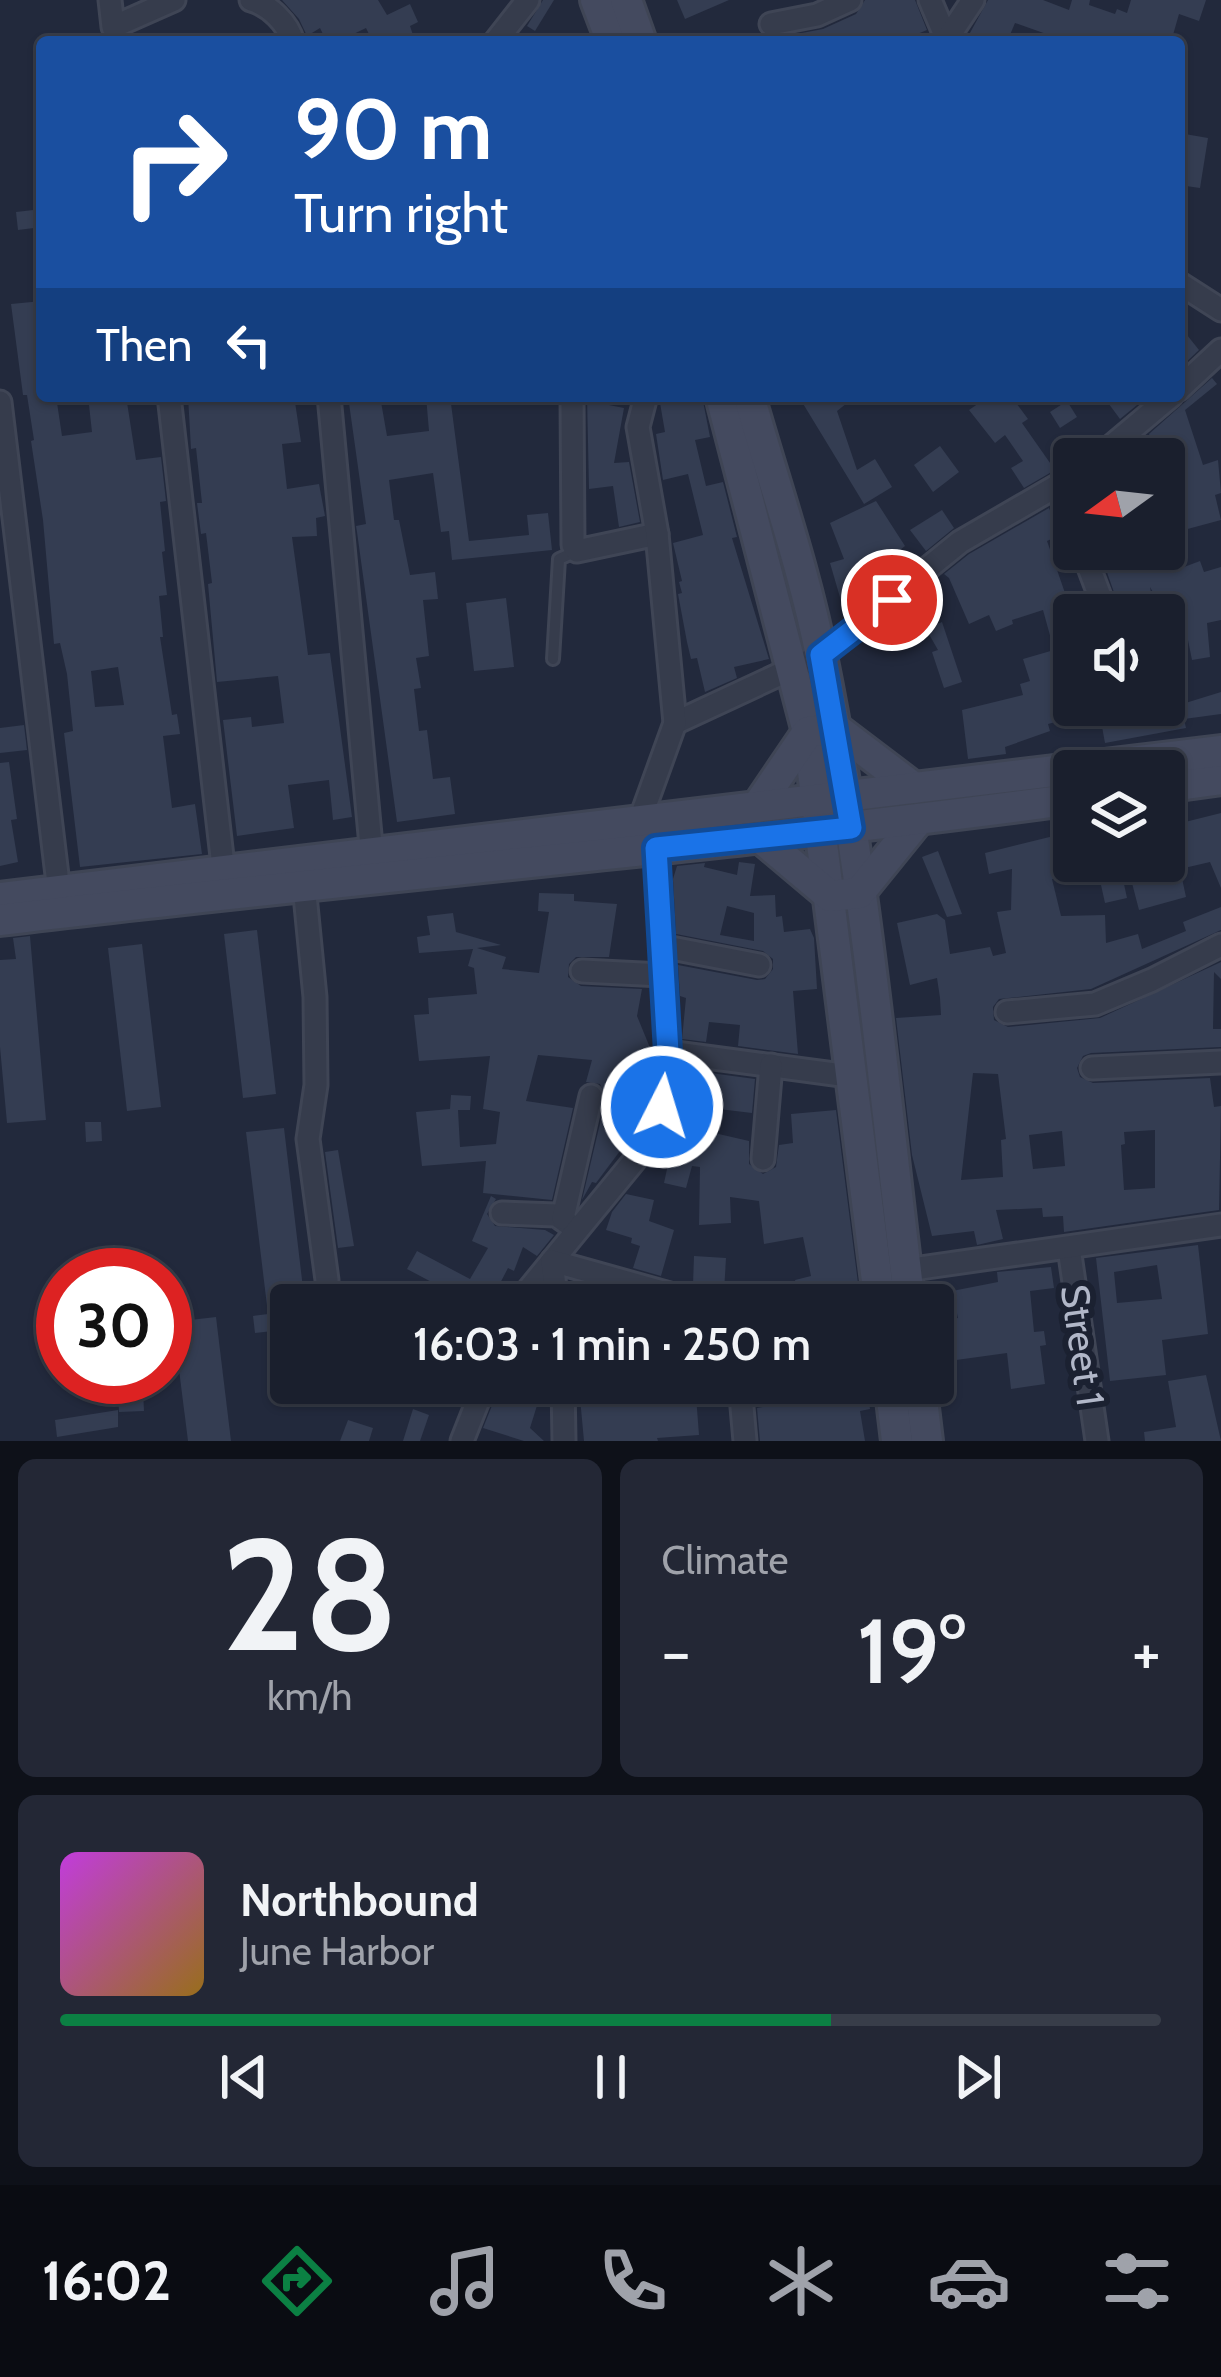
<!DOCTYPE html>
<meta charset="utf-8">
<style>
body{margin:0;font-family:Cabin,sans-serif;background:#232735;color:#f1f3f6;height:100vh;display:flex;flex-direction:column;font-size:45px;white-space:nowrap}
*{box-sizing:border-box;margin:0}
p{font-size:39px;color:#9fa2aa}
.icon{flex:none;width:66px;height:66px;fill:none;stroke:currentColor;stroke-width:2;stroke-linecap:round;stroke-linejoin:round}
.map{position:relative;height:1441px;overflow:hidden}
.panel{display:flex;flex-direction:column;gap:18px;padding:18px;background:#0e1119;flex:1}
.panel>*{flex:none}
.guide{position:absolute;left:36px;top:36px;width:1149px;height:366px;border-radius:12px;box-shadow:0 3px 9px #0004,0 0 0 3px #383d49;background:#1a4fa0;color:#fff;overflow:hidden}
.needle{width:78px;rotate:255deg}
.buttons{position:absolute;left:1053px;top:438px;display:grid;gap:24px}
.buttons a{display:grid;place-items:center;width:132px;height:132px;border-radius:12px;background:#1a1f2d;box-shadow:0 3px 9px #0004,0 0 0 3px #383d49;font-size:60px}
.speed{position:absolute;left:36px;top:1248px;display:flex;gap:24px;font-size:60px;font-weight:700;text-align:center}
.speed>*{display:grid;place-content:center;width:156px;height:156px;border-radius:50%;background:#1a1f2d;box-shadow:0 3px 9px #0004,0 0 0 3px #383d49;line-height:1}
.speed .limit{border:18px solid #d22;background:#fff;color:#111}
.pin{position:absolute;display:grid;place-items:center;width:102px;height:102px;color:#fff;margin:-51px;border:6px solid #fff;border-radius:50%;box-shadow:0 3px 12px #0007}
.me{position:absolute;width:132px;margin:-66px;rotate:5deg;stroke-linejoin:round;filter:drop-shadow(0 0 9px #0008)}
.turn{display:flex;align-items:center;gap:42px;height:252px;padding:0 60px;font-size:54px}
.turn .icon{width:156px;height:156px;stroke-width:2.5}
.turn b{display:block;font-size:84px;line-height:102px}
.then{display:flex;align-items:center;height:114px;padding:0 60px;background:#0003;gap:24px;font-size:45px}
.big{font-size:90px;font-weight:600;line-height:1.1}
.panel .card{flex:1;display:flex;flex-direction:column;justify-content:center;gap:18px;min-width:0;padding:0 42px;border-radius:18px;background:#232735}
.panel .dial{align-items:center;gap:0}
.dial b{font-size:156px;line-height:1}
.song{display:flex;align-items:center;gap:36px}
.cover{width:144px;height:144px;border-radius:18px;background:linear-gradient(135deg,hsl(290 70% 55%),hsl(40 70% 35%))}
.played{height:12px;border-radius:6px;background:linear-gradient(90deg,#0b8043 70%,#383d49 70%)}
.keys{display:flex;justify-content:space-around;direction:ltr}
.heat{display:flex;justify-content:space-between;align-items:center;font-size:66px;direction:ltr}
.panel .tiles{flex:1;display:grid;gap:18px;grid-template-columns:1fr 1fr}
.card:last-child{grid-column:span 2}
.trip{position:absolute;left:270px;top:1284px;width:684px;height:120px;border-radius:12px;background:#1a1f2d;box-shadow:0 3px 9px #0004,0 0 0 3px #383d49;font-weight:600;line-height:120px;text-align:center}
.menu{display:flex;height:192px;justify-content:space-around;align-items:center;background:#0a0c12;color:#9fa2aa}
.menu .icon{width:84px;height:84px}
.menu .current{color:#0b8043}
.menu b{font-size:54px;color:#f1f3f6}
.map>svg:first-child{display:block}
.building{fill:#343d52;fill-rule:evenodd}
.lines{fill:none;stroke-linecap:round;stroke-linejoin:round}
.lane-casing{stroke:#3f4555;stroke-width:16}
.street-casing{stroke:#3f4555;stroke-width:27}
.secondary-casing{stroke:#3f4555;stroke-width:36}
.lane{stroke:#363c4c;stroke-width:10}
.street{stroke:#363c4c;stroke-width:21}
.secondary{stroke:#444a5f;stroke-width:30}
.route-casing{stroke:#114b97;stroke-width:30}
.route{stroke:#1a73e8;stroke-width:21}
.labels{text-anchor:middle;stroke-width:12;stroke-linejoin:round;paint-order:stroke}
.street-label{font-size:39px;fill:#b1b7c8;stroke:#1b2131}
</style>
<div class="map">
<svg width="1221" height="1441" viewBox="0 0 1221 1441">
<rect width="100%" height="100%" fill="#22293c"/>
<g class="building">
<polygon points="282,0 378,0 387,15 410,4 418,22 410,26 413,35 408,38 410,42 373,42 366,28 337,42 327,42 320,28 307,36 299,19"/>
<polygon points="543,0 554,0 535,31 527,26"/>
<polygon points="677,0 729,0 685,19"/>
<polygon points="865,0 915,0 927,30 898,42 788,42 786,36 823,29 856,14"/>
<polygon points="988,0 1043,0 1069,10 1072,0 1090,0 1089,5 1115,14 1117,9 1127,13 1131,0 1206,0 1199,21 1179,14 1171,42 1143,42 1121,34 1119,42 1069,42 1015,23 1007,42 965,42"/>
<polygon points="1179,133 1208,138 1200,188 1179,185"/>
<polygon points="42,209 42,227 18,230 16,212"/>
<path d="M 42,301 L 42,396 L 56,396 L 62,436 L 92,432 L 88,396 L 126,396 L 136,460 L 161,457 L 166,501 L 160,502 L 165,551 L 162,552 L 167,595 L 159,596 L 163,637 L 160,637 L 172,715 L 177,714 L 180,734 L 163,736 L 172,808 L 195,804 L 202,854 L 80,867 L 64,733 L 73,731 L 67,674 L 60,643 L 54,644 L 43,520 L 31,441 L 34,440 L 27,395 L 23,395 L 11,304 ZM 118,667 L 124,705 L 95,707 L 91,671 Z"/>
<polygon points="1179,325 1199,350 1179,369"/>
<polygon points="1212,378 1217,384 1185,410 1203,465 1218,460 1221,493 1215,495 1221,520 1169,534 1184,567 1200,561 1204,572 1221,567 1221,620 1207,623 1210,657 1192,660 1187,635 1179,638 1150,587 1155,615 1122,615 1103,561 1129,549 1164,549 1164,459 1158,459 1149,434"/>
<polygon points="188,396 277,396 278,405 295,402 301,442 282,444 287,489 319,484 325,516 316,518 317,536 292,537 304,624 308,655 330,653 352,817 333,820 329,780 288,785 294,828 237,836 223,720 251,717 252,727 284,723 278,676 217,682 208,584 212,583 206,533 201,534 197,503 202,503 196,448 191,449"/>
<polygon points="348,396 380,396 387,436 429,431 426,396 450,396 469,541 529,535 527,515 548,513 552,550 452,560 449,531 441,532 433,473 389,480 394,520 399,520 410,575 435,572 438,599 423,600 429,656 416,658 421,688 414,689 419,731 427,730 433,779 450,777 455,814 397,822 357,532 356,526 366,524"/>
<polygon points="587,396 610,396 609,405 624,408 614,463 629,462 640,522 619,527 613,486 589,489"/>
<polygon points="686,396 702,396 710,437 695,440 706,486 723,482 737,537 732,538 769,659 734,667 737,678 705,692 697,658 691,659 687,642 678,594 682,593 679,582 682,581 673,543 703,535 688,474 663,480 656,434 665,432 660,403"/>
<polygon points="818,396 856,396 837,411 857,470 875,459 892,487 864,504 802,402"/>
<polygon points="974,396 1011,396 1028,419 1022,423 1055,470 1024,488 1011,468 1023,461 1005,435 995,443 969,410 979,403"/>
<polygon points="1103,396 1148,396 1120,419"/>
<polygon points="1067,401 1077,417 1060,428 1050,412"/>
<polygon points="940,446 959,472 933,492 914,465"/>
<polygon points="876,501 905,546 886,561 894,575 869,588 872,595 859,605 844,611 830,563 844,559 830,523"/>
<polygon points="1049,508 1060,535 1047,541 1074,619 1074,717 1048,724 1050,731 1005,747 1006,754 968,759 962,710 1023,695 1020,684 1030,681 1023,659 1054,650 1043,610 1012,620 1013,624 996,631 989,615 969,624 949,578 944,574 969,554"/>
<polygon points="942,510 954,528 926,551 910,530"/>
<polygon points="506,598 514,667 474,671 466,603"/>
<polygon points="942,622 962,682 944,688 932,652 938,650 926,629"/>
<polygon points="1164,669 1169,669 1179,705 1221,692 1221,714 1184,719 1186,728 1105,743 1098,705 1164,705"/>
<polygon points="24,725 27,750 0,753 0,728"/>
<polygon points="9,762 17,819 11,820 18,862 0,866 0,763"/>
<polygon points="1221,813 1221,888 1210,862 1180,869 1186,897 1139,910 1132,883 1160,875 1156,861 1164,861 1164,844 1181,839 1177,824"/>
<path d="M 1074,831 L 1074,861 L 1119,861 L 1127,898 L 1105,903 L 1099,876 L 1052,879 L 1061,916 L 1105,915 L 1106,943 L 1138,934 L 1142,949 L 1186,931 L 1183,922 L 1221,907 L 1221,930 L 1091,989 L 999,999 L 993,1007 L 994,1020 L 1008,1027 L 1100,1018 L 1221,962 L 1221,979 L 1214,972 L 1213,1029 L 1221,1029 L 1221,1047 L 1091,1053 L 1083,1056 L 1077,1068 L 1080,1077 L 1093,1083 L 1210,1078 L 1214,1107 L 1221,1106 L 1219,1210 L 1064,1232 L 1063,1216 L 1043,1217 L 1042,1208 L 996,1210 L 1003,1239 L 977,1245 L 974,1231 L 932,1236 L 912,1155 L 896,1018 L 941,1015 L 940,998 L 937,978 L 910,985 L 897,923 L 937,914 L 945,920 L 950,954 L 990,947 L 993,956 L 1006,953 L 997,912 L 1011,910 L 1012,869 L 989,874 L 985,853 ZM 973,1073 L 998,1074 L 1006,1139 L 1001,1140 L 1003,1177 L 961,1180 ZM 1155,1130 L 1155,1188 L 1124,1190 L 1121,1145 L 1125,1144 L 1124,1132 ZM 1062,1131 L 1065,1166 L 1033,1169 L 1029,1135 Z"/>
<polygon points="938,851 962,914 947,917 922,857"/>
<path d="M 739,862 L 755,864 L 750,896 L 775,895 L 776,917 L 782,916 L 784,932 L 810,929 L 814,938 L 817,989 L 793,991 L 798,1054 L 738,1046 L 740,1025 L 709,1022 L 706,1042 L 682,1039 L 686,998 L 680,996 L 678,965 L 757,980 L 765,979 L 773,969 L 773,959 L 763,951 L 676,934 L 673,879 L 677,866 L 705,863 L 704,867 L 737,875 ZM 727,906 L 754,913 L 754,941 L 720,935 Z"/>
<polygon points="539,893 574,894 574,901 617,904 609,957 576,957 569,964 568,977 581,986 642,989 637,1016 653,1055 645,1092 628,1088 621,1116 630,1118 626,1135 629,1139 596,1183 592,1182 582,1200 606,1098 600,1084 586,1082 592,1060 538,1055 526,1101 573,1108 552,1200 483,1193 486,1161 422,1166 416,1112 450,1109 451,1095 471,1096 470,1110 458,1110 460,1147 496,1144 500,1112 483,1109 490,1056 419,1061 414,1015 429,1014 428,998 477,994 474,968 468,966 473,949 419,953 417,937 430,935 427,916 453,913 456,932 501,945 477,948 506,957 502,969 539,973 549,912 538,911"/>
<polygon points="257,930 276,1094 243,1098 224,934"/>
<polygon points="30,936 46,1120 7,1123 0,1047 0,960 16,959 13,938"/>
<polygon points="142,944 161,1107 127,1111 108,948"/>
<polygon points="681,1069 755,1079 752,1113 677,1104"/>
<polygon points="836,1110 859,1291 800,1300 795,1280 811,1276 803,1237 764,1244 759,1201 730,1197 731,1223 699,1225 700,1167 692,1166 686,1188 664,1183 673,1141 668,1139 671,1123 749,1141 749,1164 763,1174 776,1167 779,1145 793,1143 791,1114"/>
<polygon points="85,1122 101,1122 102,1141 86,1142"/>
<polygon points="284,1128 305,1305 291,1305 291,1329 255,1333 253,1316 268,1314 246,1132"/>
<polygon points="338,1150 354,1246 338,1248 325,1152"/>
<polygon points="626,1194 654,1200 649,1221 674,1230 661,1276 633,1268 640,1246 631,1243 632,1238 606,1230 612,1212"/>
<polygon points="491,1196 496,1199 487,1214 495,1226 545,1230 554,1235 537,1256 523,1247 514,1271 508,1268 495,1293 503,1298 501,1305 451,1305 456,1295 407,1269 417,1251 470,1279 488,1248 472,1241"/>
<path d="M 1198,1245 L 1208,1334 L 1162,1340 L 1166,1375 L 1110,1381 L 1096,1258 ZM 1157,1265 L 1162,1299 L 1117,1303 L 1114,1272 Z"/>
<polygon points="694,1256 726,1258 724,1292 693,1285"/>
<polygon points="1051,1267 1054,1288 1030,1291 1034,1332 1044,1331 1046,1345 1040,1346 1045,1384 1011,1389 1007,1353 949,1361 942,1321 958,1318 952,1291 998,1282 997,1272"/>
<polygon points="216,1317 231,1441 188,1441 173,1322"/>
<polygon points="1206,1375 1221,1441 1145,1441 1144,1432 1176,1427 1168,1381"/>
<polygon points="501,1383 544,1383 530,1428 544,1441 524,1441 483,1428"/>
<polygon points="614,1383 619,1405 658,1403 655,1383 695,1383 699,1435 657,1438 658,1441 584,1441 580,1398 594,1397 592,1387"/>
<polygon points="772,1383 808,1383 811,1405 850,1398 849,1392 867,1389 870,1409 860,1411 865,1441 760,1441 757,1408 775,1405"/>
<polygon points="143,1390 144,1411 119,1412 118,1391"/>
<polygon points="413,1409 429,1415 420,1441 403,1441"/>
<polygon points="118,1410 118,1427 57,1437 55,1420"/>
<polygon points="348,1420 373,1428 369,1441 340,1441"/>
</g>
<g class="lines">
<defs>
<polyline id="lane" points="553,659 559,559 577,551"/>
<g id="street">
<polyline points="110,0 113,27 174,0"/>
<path d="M 251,0 C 269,5 288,23 293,42"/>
<polyline points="930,0 947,40"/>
<polyline points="771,24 817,15 850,0"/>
<polyline points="495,42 528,0"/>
<polyline points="945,42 973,0"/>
<polyline points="1179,283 1221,310"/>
<polyline points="1179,389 1221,350"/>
<polyline points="169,396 225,883"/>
<polyline points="329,396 373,867"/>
<polyline points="572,396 573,545 577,551 657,534"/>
<polyline points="0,402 60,900"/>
<polyline points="1096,459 1171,396"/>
<polyline points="1058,488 1074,530"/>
<polyline points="1082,549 1107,615"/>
<polyline points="675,723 821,655 960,542 1074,476"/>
<polyline points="640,820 675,723 657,534 638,427 646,396"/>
<polyline points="304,885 315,997 316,1085 308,1139 327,1280"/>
<polyline points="661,946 759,965"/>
<polyline points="582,971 662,975"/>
<polyline points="1007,1012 1095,1004 1152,980 1221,945"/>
<polyline points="668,1052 849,1076"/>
<polyline points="1092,1068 1221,1062"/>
<polyline points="763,1159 771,1065"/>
<polyline points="502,1213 556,1215 573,1227"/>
<polyline points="563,1218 591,1096"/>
<polyline points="1069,1248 1097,1441"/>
<polyline points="906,1270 1221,1225"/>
<polyline points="516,1305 634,1161 662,1107 668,1052 656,848"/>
<polyline points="557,1305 552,1261 709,1305"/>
<polyline points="563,1383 564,1441"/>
<polyline points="462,1441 485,1383"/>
<polyline points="745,1441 741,1396 746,1383"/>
</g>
<g id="secondary">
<polyline points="596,0 612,42"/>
<polyline points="626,0 641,42"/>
<polyline points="721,396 808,732 880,1305"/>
<path d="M 749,396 C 774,484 805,572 822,661 C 865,873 884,1091 910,1305"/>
<polyline points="1164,787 1221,779"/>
<polyline points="757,807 808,732 835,728 914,788"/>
<polyline points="761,838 830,896 859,893 918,820"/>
<polyline points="0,898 1221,751"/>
<path d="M 0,920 C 358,877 717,847 1074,799"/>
<polyline points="890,1383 897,1441"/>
<polyline points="920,1383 927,1441"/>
</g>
</defs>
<use href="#lane" class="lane-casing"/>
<use href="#street" class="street-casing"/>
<use href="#secondary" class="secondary-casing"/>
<use href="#lane" class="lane"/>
<use href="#street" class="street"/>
<use href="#secondary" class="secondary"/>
</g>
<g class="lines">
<defs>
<polyline id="route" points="662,1107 668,1052 656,848 851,828 821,655 892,600"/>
</defs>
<use href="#route" class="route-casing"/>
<use href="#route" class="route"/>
</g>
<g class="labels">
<g class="street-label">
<text transform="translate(1083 1345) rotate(82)" y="14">Street 1</text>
</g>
</g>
</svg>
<div class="buttons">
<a><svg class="needle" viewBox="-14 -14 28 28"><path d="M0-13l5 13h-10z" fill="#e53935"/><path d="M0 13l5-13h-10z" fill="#9fa2aa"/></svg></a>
<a><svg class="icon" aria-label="sound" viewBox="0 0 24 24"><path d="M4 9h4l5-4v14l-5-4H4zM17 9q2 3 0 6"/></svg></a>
<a><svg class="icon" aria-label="layers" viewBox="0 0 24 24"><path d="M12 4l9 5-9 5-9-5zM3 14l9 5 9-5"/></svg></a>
</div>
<div class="speed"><div class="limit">30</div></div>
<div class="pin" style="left:892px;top:600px;background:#d93025"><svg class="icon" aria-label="arrive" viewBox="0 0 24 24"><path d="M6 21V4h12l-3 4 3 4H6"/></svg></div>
<svg class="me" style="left:662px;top:1107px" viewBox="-20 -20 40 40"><circle r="17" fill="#1a73e8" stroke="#fff" stroke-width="3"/><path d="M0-11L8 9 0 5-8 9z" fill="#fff"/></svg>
<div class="trip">16:03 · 1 min · 250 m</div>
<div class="guide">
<div class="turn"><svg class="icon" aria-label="right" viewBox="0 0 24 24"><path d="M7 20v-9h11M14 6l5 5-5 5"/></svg><div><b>90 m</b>Turn right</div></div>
<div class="then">Then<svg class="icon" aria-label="left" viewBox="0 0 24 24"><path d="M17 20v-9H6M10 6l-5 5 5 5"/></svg></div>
</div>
</div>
<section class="panel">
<div class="tiles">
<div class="card dial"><b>28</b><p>km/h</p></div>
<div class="card"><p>Climate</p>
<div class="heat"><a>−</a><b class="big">19°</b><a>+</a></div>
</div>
<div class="card">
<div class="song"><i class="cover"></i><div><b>Northbound</b><p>June Harbor</p></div></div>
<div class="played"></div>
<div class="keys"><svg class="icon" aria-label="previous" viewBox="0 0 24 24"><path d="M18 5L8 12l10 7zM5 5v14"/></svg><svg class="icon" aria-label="pause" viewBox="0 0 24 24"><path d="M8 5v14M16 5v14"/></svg><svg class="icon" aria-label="next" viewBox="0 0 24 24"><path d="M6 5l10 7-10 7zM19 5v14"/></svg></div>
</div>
</div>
</section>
<nav class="menu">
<b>16:02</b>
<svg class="icon current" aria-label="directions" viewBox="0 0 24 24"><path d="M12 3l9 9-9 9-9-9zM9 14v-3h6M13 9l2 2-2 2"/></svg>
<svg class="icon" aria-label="music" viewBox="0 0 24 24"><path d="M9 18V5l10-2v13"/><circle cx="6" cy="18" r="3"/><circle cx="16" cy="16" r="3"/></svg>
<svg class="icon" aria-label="phone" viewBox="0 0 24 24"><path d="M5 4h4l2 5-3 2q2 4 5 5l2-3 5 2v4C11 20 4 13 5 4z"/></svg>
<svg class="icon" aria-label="climate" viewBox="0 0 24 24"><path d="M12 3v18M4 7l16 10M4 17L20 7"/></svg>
<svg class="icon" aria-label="car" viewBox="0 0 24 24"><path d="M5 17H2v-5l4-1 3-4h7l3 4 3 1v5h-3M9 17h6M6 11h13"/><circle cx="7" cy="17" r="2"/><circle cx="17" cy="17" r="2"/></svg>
<svg class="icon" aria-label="filters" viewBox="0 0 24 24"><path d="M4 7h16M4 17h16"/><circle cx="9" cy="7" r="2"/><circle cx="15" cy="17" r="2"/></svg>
</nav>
